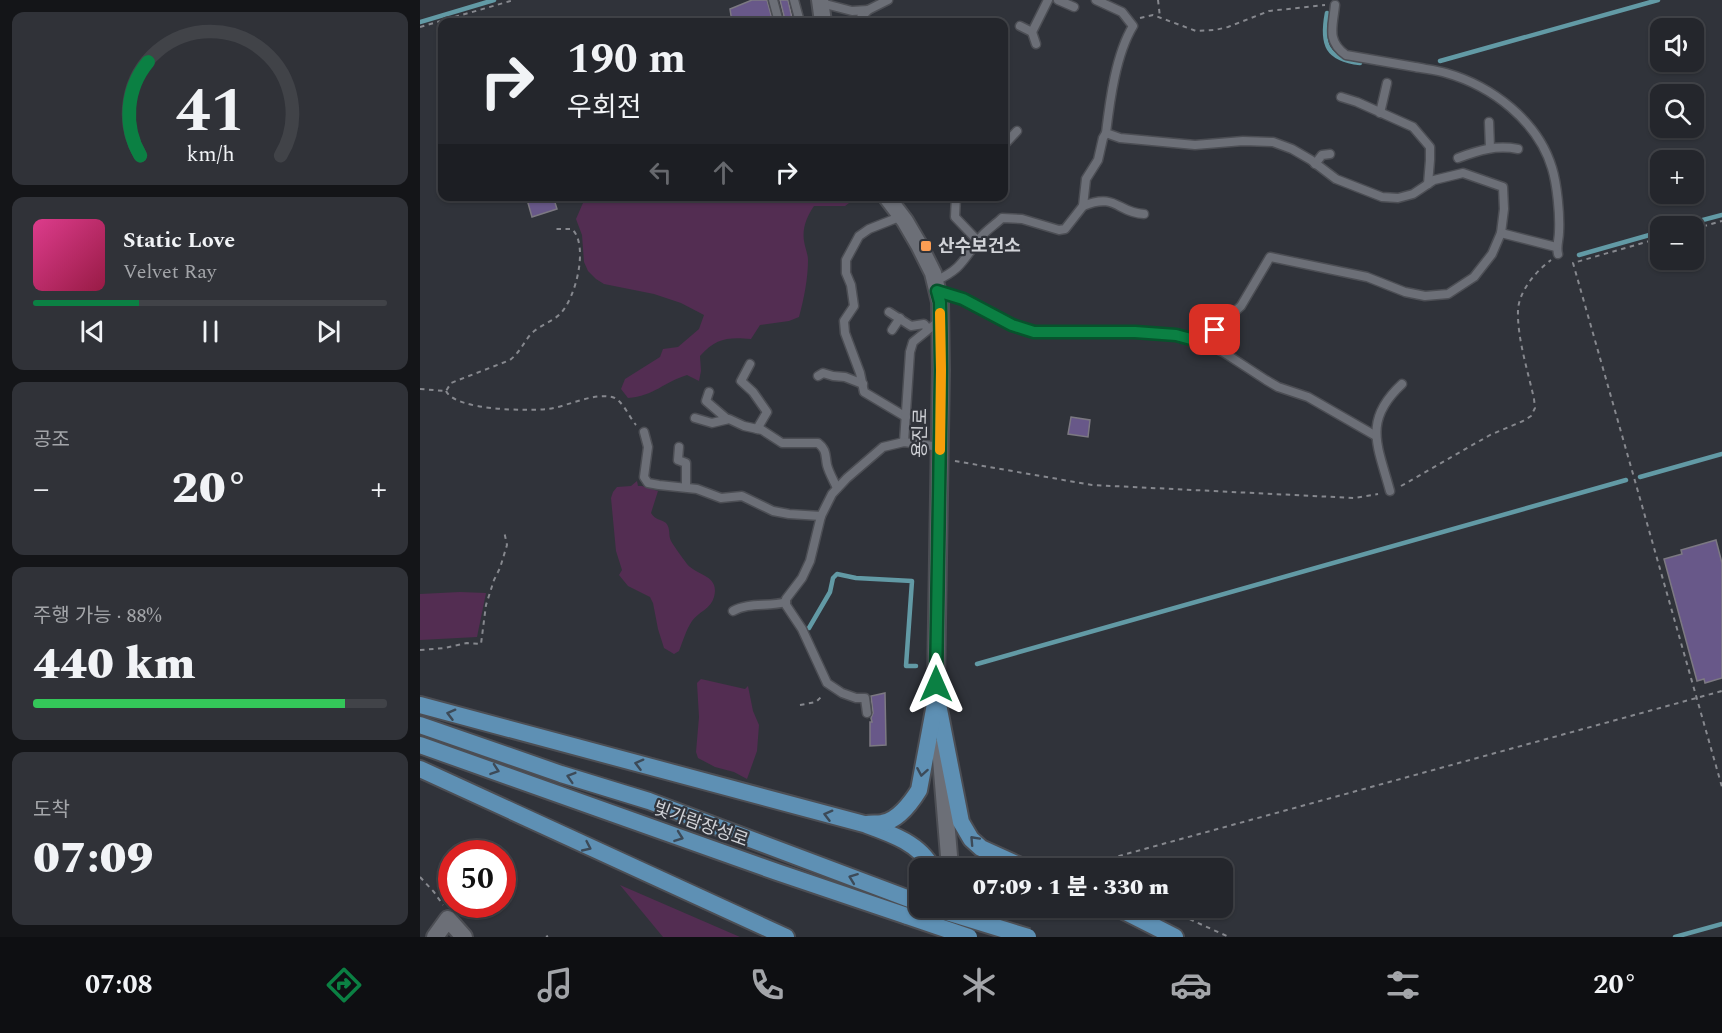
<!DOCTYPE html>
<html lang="ko">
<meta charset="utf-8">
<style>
body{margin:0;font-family:Spectral,"Noto Sans KR",serif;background:#303238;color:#f1f3f6;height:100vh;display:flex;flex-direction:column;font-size:22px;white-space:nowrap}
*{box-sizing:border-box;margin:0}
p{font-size:20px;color:#a3a5a9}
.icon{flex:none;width:33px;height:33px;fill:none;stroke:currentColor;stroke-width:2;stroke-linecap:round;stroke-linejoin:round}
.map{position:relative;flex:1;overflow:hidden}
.side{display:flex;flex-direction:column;gap:12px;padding:12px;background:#141518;width:420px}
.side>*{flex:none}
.guide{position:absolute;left:18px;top:18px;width:570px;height:183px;border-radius:12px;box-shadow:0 2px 4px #0004,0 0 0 2px #414348;background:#24262c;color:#f1f3f6;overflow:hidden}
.controls{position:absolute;left:1230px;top:18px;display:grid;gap:12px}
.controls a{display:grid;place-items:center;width:54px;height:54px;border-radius:12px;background:#24262c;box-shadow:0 2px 4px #0004,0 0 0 2px #414348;font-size:30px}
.speed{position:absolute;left:18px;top:840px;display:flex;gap:12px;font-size:30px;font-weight:700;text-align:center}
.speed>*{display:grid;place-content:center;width:78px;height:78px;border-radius:50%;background:#24262c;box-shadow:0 2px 4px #0004,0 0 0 2px #414348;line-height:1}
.speed .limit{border:9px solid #d22;background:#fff;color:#111}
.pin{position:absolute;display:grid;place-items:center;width:51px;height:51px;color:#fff;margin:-26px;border-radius:12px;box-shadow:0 3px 9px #0006}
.me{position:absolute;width:66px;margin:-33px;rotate:0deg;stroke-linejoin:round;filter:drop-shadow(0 0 4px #0008)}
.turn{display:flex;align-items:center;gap:21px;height:126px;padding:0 30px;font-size:27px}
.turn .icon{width:78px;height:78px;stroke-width:2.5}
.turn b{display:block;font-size:42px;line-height:51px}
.lanes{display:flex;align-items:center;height:57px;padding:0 30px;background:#0003;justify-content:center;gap:30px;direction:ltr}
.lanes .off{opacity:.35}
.big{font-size:45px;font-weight:800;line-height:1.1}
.side .tile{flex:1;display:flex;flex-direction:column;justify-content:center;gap:9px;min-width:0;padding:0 21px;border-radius:12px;background:#303238}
.side .dial{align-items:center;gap:0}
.dial svg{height:156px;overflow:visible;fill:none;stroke:#414348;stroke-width:7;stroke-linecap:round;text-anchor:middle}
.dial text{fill:#f1f3f6;stroke:none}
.song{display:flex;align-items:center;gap:18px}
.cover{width:72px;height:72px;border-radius:9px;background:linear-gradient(135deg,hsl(330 70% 55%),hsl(340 70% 35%))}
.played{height:6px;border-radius:3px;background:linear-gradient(90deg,#0b8043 30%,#414348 30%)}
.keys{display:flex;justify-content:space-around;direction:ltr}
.heat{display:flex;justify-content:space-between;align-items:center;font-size:33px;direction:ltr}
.charge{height:9px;border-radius:4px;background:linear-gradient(90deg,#34c759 88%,#414348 0)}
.trip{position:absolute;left:489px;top:858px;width:324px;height:60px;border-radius:12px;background:#24262c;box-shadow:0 2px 4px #0004,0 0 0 2px #414348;font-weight:800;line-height:60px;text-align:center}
.dock{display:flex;height:96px;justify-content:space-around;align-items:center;background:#0e0f12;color:#a3a5a9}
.dock .icon{width:42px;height:42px}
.dock .selected{color:#0b8043}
.dock b{font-size:27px;color:#f1f3f6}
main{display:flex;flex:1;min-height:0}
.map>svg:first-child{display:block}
.green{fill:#532d52}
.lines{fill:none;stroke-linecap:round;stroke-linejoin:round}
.stream{stroke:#629aa5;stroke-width:4.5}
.building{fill:#685889;stroke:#7c7982;stroke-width:1.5}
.service-casing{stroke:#4c4e54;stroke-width:11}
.minor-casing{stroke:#4c4e54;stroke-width:20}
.secondary-casing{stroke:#4c4e54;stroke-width:20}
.trunk-casing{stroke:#4c4e54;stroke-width:20}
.path{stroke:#86888e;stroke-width:2;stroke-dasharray:4.5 4.5;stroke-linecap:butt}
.service{stroke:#6c6f77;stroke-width:8}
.minor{stroke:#6c6f77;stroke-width:16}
.secondary{stroke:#6c6f77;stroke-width:16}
.trunk{stroke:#5e90b4;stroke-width:16}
.trunk-bridge-casing{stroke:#4c4e54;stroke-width:20;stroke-linecap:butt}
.trunk-bridge{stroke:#5e90b4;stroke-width:16}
.oneway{stroke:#3c4a58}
.route-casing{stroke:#07532c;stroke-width:15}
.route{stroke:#0b8043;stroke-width:10}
.slow{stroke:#f59e0b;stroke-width:10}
.poi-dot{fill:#fc9d53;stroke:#30333a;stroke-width:2}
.labels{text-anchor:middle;stroke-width:4.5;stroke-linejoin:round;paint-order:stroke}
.poi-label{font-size:18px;font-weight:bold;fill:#d1d3d8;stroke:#30333a;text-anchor:start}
.street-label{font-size:18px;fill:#d1d3d8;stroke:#30333a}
</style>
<main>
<section class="side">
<div class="tile dial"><svg viewBox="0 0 100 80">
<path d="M14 69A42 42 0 1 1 86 69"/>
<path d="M14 69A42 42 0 0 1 18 21" stroke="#0b8043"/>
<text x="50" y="56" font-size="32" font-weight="700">41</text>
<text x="50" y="72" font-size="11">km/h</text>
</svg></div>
<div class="tile">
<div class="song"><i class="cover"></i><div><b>Static Love</b><p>Velvet Ray</p></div></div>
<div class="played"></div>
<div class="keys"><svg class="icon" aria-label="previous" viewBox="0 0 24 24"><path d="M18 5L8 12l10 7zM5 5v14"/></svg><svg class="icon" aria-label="pause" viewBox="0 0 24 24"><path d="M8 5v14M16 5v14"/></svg><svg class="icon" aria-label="next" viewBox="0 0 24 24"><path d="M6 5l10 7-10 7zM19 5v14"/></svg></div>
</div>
<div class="tile"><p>공조</p>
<div class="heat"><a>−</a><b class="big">20°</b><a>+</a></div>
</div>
<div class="tile"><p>주행 가능 · 88%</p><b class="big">440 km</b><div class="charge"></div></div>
<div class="tile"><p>도착</p><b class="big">07:09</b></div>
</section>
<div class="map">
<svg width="1302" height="937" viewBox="0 0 1302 937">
<rect width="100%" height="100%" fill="#30333a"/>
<g class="green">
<path d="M 166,196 L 437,196 L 437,197 L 425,206 L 394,206 C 387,216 382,228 384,241 C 385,248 388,254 388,260 C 388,278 384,299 379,317 L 369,321 L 340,325 L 331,339 C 308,337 296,338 280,356 L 281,371 L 279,381 L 267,375 C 244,382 234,396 208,398 L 201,389 L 205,379 L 240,357 L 243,349 L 258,347 L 279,329 L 284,315 L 261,303 L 234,294 L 184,284 L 176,279 L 168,271 L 164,262 L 162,235 L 156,219 Z"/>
<path d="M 217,481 L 218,486 L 222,486 L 238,491 L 231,513 C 235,520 241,519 246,523 C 251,529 248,535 251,541 C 255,548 262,557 267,564 C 277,576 300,575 294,597 C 291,609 278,612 272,621 C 266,630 263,641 259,651 L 254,654 L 244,648 L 238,629 L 233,603 L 230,597 L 208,586 L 199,575 L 202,570 L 196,551 L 191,498 L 193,492 L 197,487 L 211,486 Z"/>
<polygon points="40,592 66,593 57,637 0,640 0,594"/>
<polygon points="281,679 325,689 328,686 333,711 339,725 337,751 327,779 314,772 295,767 278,758 276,752 279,717 277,683"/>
<polygon points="200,885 320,937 243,937"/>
</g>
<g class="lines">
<g class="stream">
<path d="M 907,13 C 901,45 907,59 940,63"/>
<polyline points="0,22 74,0"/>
<polyline points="1020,61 1238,0"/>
<polyline points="1260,226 1302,215"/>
<polyline points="1159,255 1240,232"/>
<polyline points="1220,477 1302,454"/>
<polyline points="389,628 410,592 413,578 417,574 436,578 492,581 486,666 496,666"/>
<polyline points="557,664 1206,480"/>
<polyline points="1255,937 1302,924"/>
</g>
</g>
<g class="building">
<polygon points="332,0 347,0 353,22 312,22 310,9"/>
<polygon points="360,0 368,0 372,18 365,20"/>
<polygon points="106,196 133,196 137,209 112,217"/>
<polygon points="651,417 670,420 668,437 648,434"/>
<polygon points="1296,540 1302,563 1302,678 1285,683 1284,679 1277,681 1244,559 1262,554 1261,550"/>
<polygon points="465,693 466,745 450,746 450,722 452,722 451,718 453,713 451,696"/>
</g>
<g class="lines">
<defs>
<g id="service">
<polyline points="353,0 359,22"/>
<polyline points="374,0 380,22"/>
<polyline points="638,0 654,7"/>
<path d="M 676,0 L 702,12 L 713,26 C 696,54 690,99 686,133 L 700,138 L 775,145 L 823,141 L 853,142 L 872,149 L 891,160 L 916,179 L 962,197 L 978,198 L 993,194 L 1014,180 L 1043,173 L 1083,187 L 1084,209 L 1081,233 L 1072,254 L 1054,277 L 1028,294 L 1005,296 L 985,292 L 947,277 L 850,257 L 821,306 L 782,342"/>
<polyline points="401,3 432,11 448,10 437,22"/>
<path d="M 915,5 C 913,26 906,41 926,55 C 949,59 972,63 995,67 C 1005,69 1016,70 1026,73 C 1072,86 1118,121 1132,168 C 1137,184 1140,214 1139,232 C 1139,240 1136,246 1138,254"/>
<polyline points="448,10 468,0"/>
<polyline points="600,26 612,32 628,0"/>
<polyline points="612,32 616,44"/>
<polyline points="921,97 937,102 993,127 1010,147 1010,160 1008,184"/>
<polyline points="960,113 967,83"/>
<polyline points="1069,122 1070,148"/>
<polyline points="584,145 597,131"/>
<path d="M 1038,158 C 1059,150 1076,145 1098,149"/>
<polyline points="895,164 902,155 910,154"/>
<polyline points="536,196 535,217 558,241"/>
<path d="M 663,206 C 697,192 697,213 724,214"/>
<polyline points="482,216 449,229 439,236 426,260 426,273 431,285 434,306 424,321 425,333 440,373 444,392 486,417"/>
<polyline points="1081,233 1136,247"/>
<path d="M 515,281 C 542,269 543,260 560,238 C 566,230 575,225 582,218 L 602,219 L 639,230 L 645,229 L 663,206 L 666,179 L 678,160 L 683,138 L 686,133"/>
<polyline points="518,292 543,299 592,325 614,332 715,332 756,335 782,342 803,352 846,380 858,387 888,397 956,436"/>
<polyline points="469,312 491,326 504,324 508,329"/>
<polyline points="472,330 480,318"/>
<polyline points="330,364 321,381 333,392 347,412 337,429"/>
<polyline points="398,376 403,373 413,376 425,377 443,384"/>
<polyline points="289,392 286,401 307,419"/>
<path d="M 275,418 L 292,423 L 309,419 L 324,426 L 342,430 L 362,443 L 398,443 C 407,450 405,455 407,465 C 409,473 414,481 417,488"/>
<polyline points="224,432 228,447 224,477 228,483 239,485 277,489 301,498 322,496 353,511 369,514 401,516"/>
<polyline points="484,442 490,352 493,342 520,320"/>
<polyline points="259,447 258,460 266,463 266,487"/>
<path d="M 970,491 C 958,446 942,421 982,384"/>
<path d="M 313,611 C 328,602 349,607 366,602"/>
<polyline points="447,713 445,698 436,698 422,693 407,683 382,629 366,605 366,599 382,578 390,561 401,516 412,494 427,478 463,447 484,442 520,447"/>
</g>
<polyline id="minor" points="15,937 28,919 44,937"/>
<g id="secondary">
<polyline points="400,0 403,22"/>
<polyline points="466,196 485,221 499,245 513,273 520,302 521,370 516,684"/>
<polyline points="520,747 530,868"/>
</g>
<g id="trunk">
<polyline points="516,694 541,822 551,839 561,848 605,868"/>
<path d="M 0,705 L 444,824 C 469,833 500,843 512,868"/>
<polyline points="0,725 141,774 229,801 500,903"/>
<polyline points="0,745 357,872 487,916"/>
<polyline points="0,769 366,937"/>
<path d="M 446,824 C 451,823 457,824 462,823 C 477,821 491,803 499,790 L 515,704"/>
<polyline points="698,908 755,937"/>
</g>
</defs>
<use href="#service" class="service-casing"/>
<use href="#minor" class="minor-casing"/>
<use href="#secondary" class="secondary-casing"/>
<use href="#trunk" class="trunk-casing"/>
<g class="path">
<polyline points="738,0 740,17"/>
<polyline points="720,18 733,15 776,31 795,30 808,27 849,11 905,5"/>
<polyline points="0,27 94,0"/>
<polyline points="1274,229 1302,221"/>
<polyline points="1240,238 1153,263 1302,787"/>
<path d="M 0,389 L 26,391 L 31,383 L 90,360 C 99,353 103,344 110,335 C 118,326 132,322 140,314 C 156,298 169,245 152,229 L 136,229"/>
<path d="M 26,391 C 36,411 108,411 128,409 C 149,406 171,393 192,397 C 202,399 209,417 216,425"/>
<polyline points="535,461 672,485 934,498 958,494"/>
<path d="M 981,486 L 1070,435 L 1103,421 L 1111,416 L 1115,408 L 1114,399 C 1108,371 1097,338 1098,310 C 1099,291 1116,271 1131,260"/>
<polyline points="0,650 25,648 47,643 61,644 66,605 74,580 80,568 87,545 84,531"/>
<polyline points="380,705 396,702 403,695"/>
<polyline points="620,861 640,868"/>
<polyline points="673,864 678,868"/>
<polyline points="655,868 1302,691"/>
<polyline points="0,877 14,892 23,905"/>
<polyline points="745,908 809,937"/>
<polyline points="126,937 128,936"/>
</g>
<use href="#service" class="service"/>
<use href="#minor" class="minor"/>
<use href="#secondary" class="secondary"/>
<use href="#trunk" class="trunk"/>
<defs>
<g id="trunk-bridge">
<polyline points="514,908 608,937"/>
<polyline points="487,916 549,937"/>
</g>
</defs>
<use href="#trunk-bridge" class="trunk-bridge-casing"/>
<use href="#trunk-bridge" class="trunk-bridge"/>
</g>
<defs><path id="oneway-chevron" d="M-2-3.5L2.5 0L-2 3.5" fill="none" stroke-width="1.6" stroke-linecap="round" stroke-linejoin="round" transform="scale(1.5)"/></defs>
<g class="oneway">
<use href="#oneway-chevron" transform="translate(31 714) rotate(-165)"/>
<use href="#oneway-chevron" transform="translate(219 764) rotate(-165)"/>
<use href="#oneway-chevron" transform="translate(75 770) rotate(19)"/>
<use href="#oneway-chevron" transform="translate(502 772) rotate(100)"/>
<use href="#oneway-chevron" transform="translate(151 777) rotate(-163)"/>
<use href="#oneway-chevron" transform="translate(408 815) rotate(-165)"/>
<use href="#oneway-chevron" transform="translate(259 837) rotate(20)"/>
<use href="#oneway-chevron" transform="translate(554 840) rotate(-133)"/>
<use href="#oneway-chevron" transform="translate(167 847) rotate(25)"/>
<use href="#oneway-chevron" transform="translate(433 878) rotate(-159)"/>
</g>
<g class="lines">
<defs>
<polyline id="route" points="516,684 521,370 520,302 517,291 543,299 592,325 614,332 715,332 756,335 782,342 795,330"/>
</defs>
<use href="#route" class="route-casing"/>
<use href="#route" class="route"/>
<polyline class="slow" points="520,450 521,370 520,313"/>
</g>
<rect class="poi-dot" x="500" y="240" width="12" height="12" rx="3"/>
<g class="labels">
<g class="poi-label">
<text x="518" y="252">산수보건소</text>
</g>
<g class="street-label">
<text transform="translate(500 433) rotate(-89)" y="6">용진로</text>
<text transform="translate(281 824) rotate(20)" y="6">빛가람장성로</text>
</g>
</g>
</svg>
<div class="controls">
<a><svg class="icon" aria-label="sound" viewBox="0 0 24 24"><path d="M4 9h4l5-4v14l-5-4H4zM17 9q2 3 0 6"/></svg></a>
<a><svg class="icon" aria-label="search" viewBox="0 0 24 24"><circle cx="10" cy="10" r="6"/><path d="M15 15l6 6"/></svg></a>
<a>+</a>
<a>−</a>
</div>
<div class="speed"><div class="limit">50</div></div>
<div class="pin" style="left:795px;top:330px;background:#d93025"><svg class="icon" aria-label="arrive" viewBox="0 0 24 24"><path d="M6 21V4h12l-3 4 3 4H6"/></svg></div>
<svg class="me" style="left:516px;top:684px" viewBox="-20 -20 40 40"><path d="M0-17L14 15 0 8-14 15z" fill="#0b8043" stroke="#fff" stroke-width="4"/></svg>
<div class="trip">07:09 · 1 분 · 330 m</div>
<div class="guide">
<div class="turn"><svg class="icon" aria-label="right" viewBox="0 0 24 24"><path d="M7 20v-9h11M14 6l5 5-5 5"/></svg><div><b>190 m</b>우회전</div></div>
<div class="lanes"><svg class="icon off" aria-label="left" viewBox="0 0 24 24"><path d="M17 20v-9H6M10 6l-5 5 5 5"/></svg><svg class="icon off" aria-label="ahead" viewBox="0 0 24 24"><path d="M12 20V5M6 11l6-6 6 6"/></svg><svg class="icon" aria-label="right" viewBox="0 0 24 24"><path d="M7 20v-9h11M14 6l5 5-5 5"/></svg></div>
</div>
</div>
</main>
<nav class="dock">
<b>07:08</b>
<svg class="icon selected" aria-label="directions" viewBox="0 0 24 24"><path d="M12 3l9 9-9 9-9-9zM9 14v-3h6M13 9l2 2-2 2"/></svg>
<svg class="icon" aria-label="music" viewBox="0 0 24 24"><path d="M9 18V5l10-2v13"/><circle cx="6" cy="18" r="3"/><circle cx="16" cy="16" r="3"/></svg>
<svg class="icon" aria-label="phone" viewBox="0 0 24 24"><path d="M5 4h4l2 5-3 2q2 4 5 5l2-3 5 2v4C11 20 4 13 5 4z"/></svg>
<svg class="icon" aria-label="climate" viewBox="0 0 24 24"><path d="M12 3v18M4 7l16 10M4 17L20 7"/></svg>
<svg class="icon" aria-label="car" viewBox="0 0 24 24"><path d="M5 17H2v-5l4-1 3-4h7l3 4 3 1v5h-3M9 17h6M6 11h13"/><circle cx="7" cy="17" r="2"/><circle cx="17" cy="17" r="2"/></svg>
<svg class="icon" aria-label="filters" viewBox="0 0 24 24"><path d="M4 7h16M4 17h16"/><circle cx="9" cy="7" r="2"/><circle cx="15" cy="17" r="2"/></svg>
<b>20°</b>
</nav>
